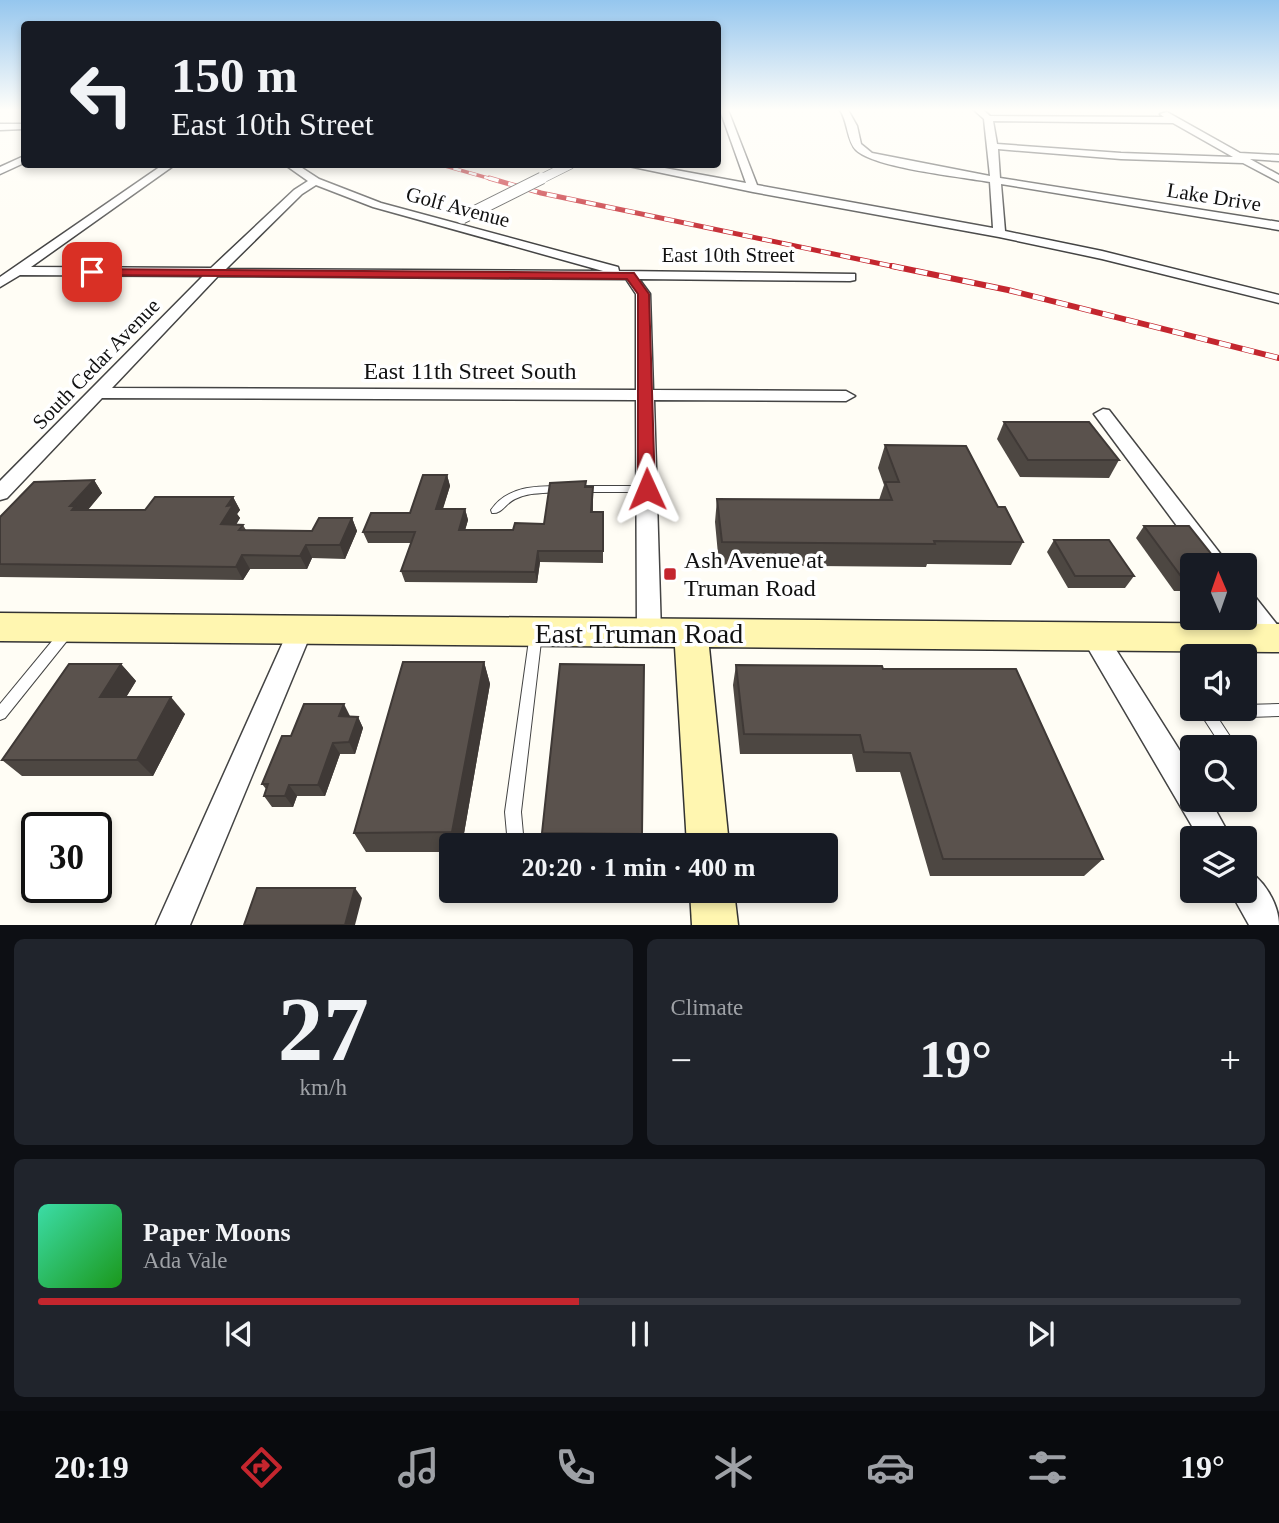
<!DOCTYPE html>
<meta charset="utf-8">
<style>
body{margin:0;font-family:"Times New Roman",serif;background:#20242c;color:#f1f3f6;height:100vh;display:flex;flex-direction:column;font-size:26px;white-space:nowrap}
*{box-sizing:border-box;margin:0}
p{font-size:23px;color:#9ea1a6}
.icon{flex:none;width:38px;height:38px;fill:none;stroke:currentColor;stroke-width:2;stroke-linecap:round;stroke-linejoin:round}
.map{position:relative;height:925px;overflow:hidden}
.side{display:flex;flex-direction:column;gap:14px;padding:14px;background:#0d0f14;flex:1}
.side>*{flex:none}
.hud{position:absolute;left:21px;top:21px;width:700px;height:147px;border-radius:7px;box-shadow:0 4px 10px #0003;background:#171b24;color:#f1f3f6;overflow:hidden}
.needle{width:46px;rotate:358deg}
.tools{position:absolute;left:1180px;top:553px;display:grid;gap:14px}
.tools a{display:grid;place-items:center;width:77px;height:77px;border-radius:7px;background:#171b24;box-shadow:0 4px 10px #0003;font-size:35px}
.speed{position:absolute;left:21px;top:812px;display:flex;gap:14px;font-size:35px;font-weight:700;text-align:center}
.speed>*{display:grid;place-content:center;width:91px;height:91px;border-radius:50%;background:#171b24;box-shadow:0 4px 10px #0003;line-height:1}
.speed .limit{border:4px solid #111;border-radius:10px;background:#fff;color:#111}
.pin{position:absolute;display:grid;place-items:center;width:60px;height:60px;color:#fff;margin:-30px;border-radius:14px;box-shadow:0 4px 10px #0006}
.me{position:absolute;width:77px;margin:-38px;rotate:359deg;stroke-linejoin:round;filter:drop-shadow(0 0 5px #0008)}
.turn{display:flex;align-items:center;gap:24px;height:147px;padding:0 35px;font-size:32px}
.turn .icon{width:91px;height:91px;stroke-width:2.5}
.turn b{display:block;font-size:49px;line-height:60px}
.big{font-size:52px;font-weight:700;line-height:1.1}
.side .card{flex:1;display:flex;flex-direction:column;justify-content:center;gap:10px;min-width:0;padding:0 24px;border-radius:10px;background:#20242c}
.side .dial{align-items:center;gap:0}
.dial b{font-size:91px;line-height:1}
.song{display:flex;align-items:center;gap:21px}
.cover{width:84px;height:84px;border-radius:10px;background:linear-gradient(135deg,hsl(160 70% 55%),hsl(120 70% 35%))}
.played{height:7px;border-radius:4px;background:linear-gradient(90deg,#c4262e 45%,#363941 45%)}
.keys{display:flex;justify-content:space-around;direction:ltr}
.heat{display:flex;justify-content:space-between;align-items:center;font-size:38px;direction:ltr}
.side .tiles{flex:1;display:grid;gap:14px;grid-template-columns:1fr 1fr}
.card:last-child{grid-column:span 2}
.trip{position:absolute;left:439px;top:833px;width:399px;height:70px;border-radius:7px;background:#171b24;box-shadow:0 4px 10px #0003;font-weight:700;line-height:70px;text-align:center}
.tabs{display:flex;height:112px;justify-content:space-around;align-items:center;background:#090b0e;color:#9ea1a6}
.tabs .icon{width:49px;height:49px}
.tabs .active{color:#c4262e}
.tabs b{font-size:32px;color:#f1f3f6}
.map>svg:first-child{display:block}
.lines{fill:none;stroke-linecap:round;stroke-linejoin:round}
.lane-casing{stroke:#444;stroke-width:2}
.street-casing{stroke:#444;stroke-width:3}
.secondary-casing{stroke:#333;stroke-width:3}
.lane{fill:#fff;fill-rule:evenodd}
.street{fill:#fff;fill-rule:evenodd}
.secondary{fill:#fff6b0;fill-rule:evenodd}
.rail-far2-casing{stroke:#c4262e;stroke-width:3.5}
.rail-far1-casing{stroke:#c4262e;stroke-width:5}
.rail-casing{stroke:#c4262e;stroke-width:6}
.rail-far2{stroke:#fff;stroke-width:2.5;stroke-dasharray:8;stroke-linecap:butt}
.rail-far1{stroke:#fff;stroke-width:3.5;stroke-dasharray:10;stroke-linecap:butt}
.rail{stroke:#fff;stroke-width:4.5;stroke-dasharray:12;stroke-linecap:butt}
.street-bridge-far1-casing{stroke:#444;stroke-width:10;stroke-linecap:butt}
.street-bridge-casing{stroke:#444;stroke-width:13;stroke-linecap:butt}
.street-bridge-far1{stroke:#fff;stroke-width:9}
.street-bridge{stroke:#fff;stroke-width:11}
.wall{fill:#4d4742}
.shaded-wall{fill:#3f3936}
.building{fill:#5a524d;stroke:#3f3936;stroke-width:2}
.route{fill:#c4262e;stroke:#7f191e;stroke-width:2}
.poi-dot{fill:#c4262e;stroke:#fff;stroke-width:2.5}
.labels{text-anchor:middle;stroke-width:7;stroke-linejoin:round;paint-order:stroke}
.far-street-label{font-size:21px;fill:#111;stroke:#fff}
.street-label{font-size:24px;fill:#111;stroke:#fff}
.poi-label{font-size:24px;fill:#111;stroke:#fff;text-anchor:start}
.near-street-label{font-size:28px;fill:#111;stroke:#fff}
</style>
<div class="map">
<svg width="1279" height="925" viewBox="0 0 1279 925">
<rect width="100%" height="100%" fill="#fffdf5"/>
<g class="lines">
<defs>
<g id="lane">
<path d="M 562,486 L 566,487 L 567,489 L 566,491 C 549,494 531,491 515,499 C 505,504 502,514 492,513 L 491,510 C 507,486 536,486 562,486 Z"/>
<polygon points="581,486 647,486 652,489 647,492 581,492 576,489"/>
<polygon points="66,628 70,629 72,633 70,637 5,718 0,720 0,704 62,629"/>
<polygon points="536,628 540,629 542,633 521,812 524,845 508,845 505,812 530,633 532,629"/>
<polygon points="1279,704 1279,716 1218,718 1237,747 1222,747 1204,719 1209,709 1244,709 1244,705"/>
<polygon points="1244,763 1249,765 1255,776 1249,791 1244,793"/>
</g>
<g id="street">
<path d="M 720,110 L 728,110 L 757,185 L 993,228 L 990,182 C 962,177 874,168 856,150 C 847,141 848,122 840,110 L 848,110 L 857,126 L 861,144 L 872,153 L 990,176 L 984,119 L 974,110 L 983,110 L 990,116 L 1164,117 L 1160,114 L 1167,112 L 1240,153 L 1279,155 L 1279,161 L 1250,159 L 1279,175 L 1279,182 L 1243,163 L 1121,159 L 998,149 L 1000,178 L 1279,222 L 1279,230 L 1001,184 L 1005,231 L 1102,251 L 1279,295 L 1279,303 L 1102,259 L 999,237 L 753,192 L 619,164 L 643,164 L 746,183 ZM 993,121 L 1173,123 L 1233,157 L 1121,153 L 997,144 Z"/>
<polygon points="0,124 24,124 24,129 0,130"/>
<polygon points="24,156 24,163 0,174 0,167"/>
<path d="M 164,164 L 176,164 L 31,267 L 211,268 L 294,190 L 308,181 L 284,164 L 296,164 L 319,179 L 381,203 L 618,267 L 619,271 L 855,274 L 855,280 L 850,281 L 639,279 L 650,294 L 653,390 L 846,391 L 855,396 L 846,401 L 654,400 L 661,633 L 658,640 L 649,643 L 640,640 L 637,633 L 636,400 L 102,398 L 7,498 L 0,500 L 0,481 L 203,276 L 20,275 L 0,287 L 0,277 ZM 316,185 L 373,207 L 603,271 L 226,269 L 302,194 ZM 218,276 L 626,279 L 636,294 L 636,390 L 112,388 Z"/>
<polygon points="1103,409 1109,410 1229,565 1206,565 1094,414"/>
<path d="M 1244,591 L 1252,593 L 1279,627 L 1279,646 C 1265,651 1251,632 1245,620 C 1242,613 1244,599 1244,591 Z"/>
<polygon points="300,621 309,624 312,631 190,925 156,925 288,631 291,624"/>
<polygon points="1094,626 1103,629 1192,770 1192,800 1210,800 1231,838 1199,838 1085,643 1082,636 1085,629"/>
<path d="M 1244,869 C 1263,877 1279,904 1279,925 L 1249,925 L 1230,891 L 1244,891 Z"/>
</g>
<g id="secondary">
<polygon points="0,613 1279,624 1279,652 709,647 729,845 687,845 675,647 0,641"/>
<polygon points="690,891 734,891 738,925 692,925"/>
</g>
</defs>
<use href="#lane" class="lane-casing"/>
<use href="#street" class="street-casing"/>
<use href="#secondary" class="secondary-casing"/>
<use href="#lane" class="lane"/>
<use href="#street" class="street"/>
<use href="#secondary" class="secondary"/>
<defs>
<polyline id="rail-far2" points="438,164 495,180"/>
<polyline id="rail-far1" points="489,178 541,193 901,268"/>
<polyline id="rail" points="892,266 1008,290 1279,358"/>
</defs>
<use href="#rail-far2" class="rail-far2-casing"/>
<use href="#rail-far1" class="rail-far1-casing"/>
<use href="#rail" class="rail-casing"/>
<use href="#rail-far2" class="rail-far2"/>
<use href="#rail-far1" class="rail-far1"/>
<use href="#rail" class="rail"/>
<defs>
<polyline id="street-bridge-far1" points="539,180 571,164"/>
<polyline id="street-bridge" points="462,218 542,178"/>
</defs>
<use href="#street-bridge-far1" class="street-bridge-far1-casing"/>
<use href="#street-bridge" class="street-bridge-casing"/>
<use href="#street-bridge-far1" class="street-bridge-far1"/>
<use href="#street-bridge" class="street-bridge"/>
</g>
<g class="wall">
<polygon points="1004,422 1119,460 1109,478 1020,477 997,439"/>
<polygon points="885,445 998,507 1023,542 1011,565 927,564 926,567 719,565 715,522 717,499 879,500 884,485 878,468"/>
<polygon points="447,475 450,486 443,509 465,509 468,520 465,530 513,530 544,524 586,481 586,487 593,487 593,512 603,512 603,563 540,562 537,583 405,582 401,571 411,543 368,543 363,532 410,513"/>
<polygon points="94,480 102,493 88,510 145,510 233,497 240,510 237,514 240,518 236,525 243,525 246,530 312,531 352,518 357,531 345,559 312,558 307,569 250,569 243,580 0,577 0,517"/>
<polygon points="1144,526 1192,565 1192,591 1174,591 1136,538"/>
<polygon points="1054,540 1134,576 1125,588 1068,588 1047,552"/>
<polygon points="484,662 490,684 462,845 452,845 452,852 366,852 354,833"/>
<polygon points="121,664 136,681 126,697 185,714 153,776 22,776 2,760"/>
<polygon points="644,665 642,845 544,845 542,833"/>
<polygon points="736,665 883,669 1103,859 1084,876 930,876 900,772 856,772 852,754 740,754 733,685"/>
<polygon points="350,716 350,717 358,717 363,728 355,754 340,754 325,796 297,796 293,807 272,807 264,796 266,789 262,784"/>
</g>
<g class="shaded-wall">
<polygon points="447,475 450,486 439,520 436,509"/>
<polygon points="94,480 102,493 83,515 82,523 70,506"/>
<polygon points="233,497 240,510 237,514 240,518 228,537 221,524 227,506"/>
<polygon points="465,509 468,520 462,541 459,530"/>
<polygon points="352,518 357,531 345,559 340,545"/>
<polygon points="306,545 312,558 307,569 300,556"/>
<polygon points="538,551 540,562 537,583 535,572"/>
<polygon points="242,555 250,569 243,580 236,567"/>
<polygon points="484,662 490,684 462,845 458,845 452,832"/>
<polygon points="121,664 136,681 116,714 100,697"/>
<polygon points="171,697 185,714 153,776 137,760"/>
<polygon points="344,704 350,716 346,728 339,716"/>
<polygon points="358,717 363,728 355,754 349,742"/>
<polygon points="333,743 340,754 325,796 318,785"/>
<polygon points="289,785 297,796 293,807 285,796"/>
<polygon points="355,888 362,898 355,925 345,925"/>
</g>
<g class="building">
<polygon points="1004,422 1089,422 1119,460 1028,460"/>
<polygon points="885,445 966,446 998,507 1005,507 1023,542 934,541 935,544 722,542 717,499 892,500 885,482 899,482"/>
<polygon points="423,475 447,475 436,509 465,509 459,530 513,530 515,523 544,524 550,483 586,481 585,487 593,487 591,512 603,512 603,551 538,551 535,572 401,571 415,532 363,532 371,513 410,513"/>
<polygon points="94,480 70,506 75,506 72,510 145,510 155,497 233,497 227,506 233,505 221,524 243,525 239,530 312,531 319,518 352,518 340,545 306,545 300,556 242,555 236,567 0,564 0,517 34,482"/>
<polygon points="1144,526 1189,526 1220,565 1192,565 1192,579 1183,579"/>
<polygon points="1054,540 1109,540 1134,576 1075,576"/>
<polygon points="403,662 484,662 452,832 354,833"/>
<polygon points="69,664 121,664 100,697 171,697 137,760 2,760"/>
<polygon points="560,664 644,665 642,834 542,833"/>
<polygon points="736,665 882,666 883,669 1016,669 1103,859 943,859 910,753 864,752 860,735 744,734"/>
<polygon points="304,704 344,704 339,716 358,717 349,742 333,743 318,785 289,785 285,796 264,796 268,784 262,784 282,736 291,736"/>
<polygon points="257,888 355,888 345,925 244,925"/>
</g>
<linearGradient id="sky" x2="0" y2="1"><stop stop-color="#95c6ee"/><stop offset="0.46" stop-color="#fffefa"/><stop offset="1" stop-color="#fffefa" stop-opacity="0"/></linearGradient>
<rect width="1279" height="239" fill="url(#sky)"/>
<polygon class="route" points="88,269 634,273 649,294 655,489 647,495 638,489 638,294 627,279 92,275 86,272"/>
<rect class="poi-dot" x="663" y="567" width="14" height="14" rx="3.5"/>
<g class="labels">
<g class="far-street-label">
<text transform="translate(1214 197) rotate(9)" y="7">Lake Drive</text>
<text transform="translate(458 207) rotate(15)" y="7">Golf Avenue</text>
<text x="728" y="262">East 10th Street</text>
<text transform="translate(96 364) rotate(-46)" y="7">South Cedar Avenue</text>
</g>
<g class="street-label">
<text x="470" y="379">East 11th Street South</text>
</g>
<g class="poi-label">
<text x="684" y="568">Ash Avenue at<tspan x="684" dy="28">Truman Road</tspan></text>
</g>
<g class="near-street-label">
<text x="639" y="643">East Truman Road</text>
</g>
</g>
</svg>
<div class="tools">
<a><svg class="needle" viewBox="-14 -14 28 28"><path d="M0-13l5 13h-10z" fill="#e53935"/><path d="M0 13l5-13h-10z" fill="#9ea1a6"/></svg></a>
<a><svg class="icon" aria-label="sound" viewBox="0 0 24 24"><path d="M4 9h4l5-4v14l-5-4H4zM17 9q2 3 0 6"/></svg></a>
<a><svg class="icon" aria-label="search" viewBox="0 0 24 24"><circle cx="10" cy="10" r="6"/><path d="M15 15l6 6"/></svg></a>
<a><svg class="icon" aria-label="layers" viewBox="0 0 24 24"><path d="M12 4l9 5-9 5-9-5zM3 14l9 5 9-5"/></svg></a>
</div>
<div class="speed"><div class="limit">30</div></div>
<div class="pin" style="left:92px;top:272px;background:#d93025"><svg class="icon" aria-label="arrive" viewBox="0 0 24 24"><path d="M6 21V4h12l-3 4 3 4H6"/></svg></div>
<svg class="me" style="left:647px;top:489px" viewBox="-20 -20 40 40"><path d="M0-17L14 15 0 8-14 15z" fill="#c4262e" stroke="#fff" stroke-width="4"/></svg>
<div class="trip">20:20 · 1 min · 400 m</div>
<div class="hud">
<div class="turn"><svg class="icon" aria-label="left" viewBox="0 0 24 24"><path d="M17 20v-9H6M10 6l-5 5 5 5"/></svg><div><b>150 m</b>East 10th Street</div></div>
</div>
</div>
<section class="side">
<div class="tiles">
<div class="card dial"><b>27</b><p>km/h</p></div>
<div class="card"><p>Climate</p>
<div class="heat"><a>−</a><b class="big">19°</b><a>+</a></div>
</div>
<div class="card">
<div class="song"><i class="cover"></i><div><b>Paper Moons</b><p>Ada Vale</p></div></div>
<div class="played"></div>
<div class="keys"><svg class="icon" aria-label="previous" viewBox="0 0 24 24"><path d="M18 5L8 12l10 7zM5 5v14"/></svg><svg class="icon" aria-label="pause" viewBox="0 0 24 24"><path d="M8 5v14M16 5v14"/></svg><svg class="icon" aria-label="next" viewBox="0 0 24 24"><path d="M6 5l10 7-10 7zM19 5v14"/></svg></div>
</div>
</div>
</section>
<nav class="tabs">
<b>20:19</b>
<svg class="icon active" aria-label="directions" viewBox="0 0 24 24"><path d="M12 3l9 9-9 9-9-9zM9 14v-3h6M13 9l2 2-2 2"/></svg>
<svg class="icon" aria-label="music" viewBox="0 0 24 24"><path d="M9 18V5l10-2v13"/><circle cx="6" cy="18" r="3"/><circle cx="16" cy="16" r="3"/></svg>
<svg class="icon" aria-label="phone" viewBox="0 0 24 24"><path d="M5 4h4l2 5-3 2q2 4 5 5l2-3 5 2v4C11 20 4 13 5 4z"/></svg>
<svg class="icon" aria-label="climate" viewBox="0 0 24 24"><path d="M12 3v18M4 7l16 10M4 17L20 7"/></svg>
<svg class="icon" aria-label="car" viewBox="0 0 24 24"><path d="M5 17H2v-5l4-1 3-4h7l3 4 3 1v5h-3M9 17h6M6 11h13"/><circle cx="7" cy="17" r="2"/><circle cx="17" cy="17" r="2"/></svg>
<svg class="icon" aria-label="filters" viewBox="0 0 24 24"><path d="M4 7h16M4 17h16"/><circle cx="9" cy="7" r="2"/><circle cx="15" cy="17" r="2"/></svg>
<b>19°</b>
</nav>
